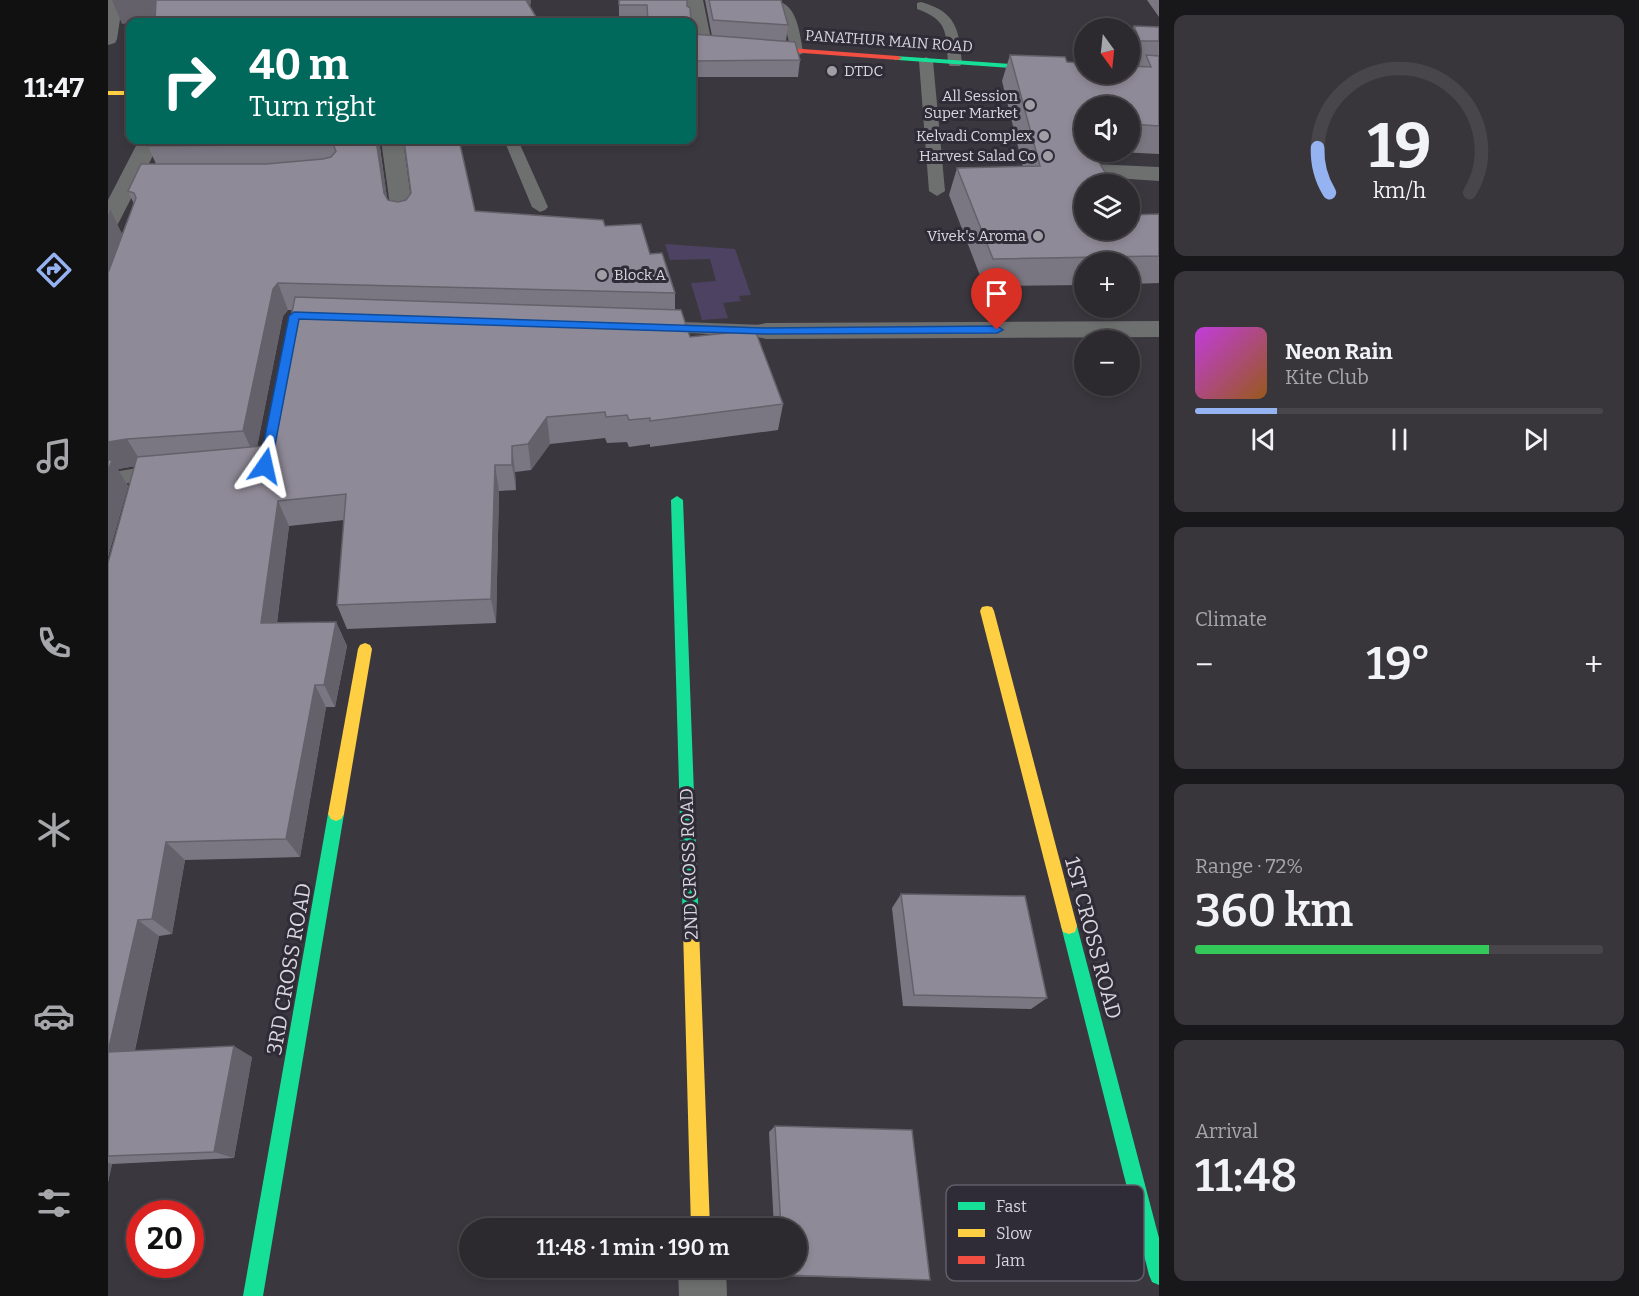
<!DOCTYPE html>
<meta charset="utf-8">
<style>
body{margin:0;font-family:Bitter,serif;background:#38363a;color:#f1f3f6;height:100vh;display:flex;flex-direction:column;font-size:22px;white-space:nowrap}
*{box-sizing:border-box;margin:0}
p{font-size:20px;color:#a6a7aa}
.icon{flex:none;width:33px;height:33px;fill:none;stroke:currentColor;stroke-width:2;stroke-linecap:round;stroke-linejoin:round}
.map{position:relative;flex:1;overflow:hidden}
.drawer{display:flex;flex-direction:column;gap:15px;padding:15px;background:#181719;width:480px}
.drawer>*{flex:none}
.hud{position:absolute;left:18px;top:18px;width:570px;height:126px;border-radius:12px;box-shadow:0 3px 9px #0003,0 0 0 2px #48464a;background:#00695c;color:#fff;overflow:hidden}
.needle{width:39px;rotate:165deg}
.controls{position:absolute;left:966px;top:18px;display:grid;gap:12px}
.controls a{display:grid;place-items:center;width:66px;height:66px;border-radius:50%;background:#2c2a2e;box-shadow:0 3px 9px #0003,0 0 0 2px #48464a;font-size:30px}
.speed{position:absolute;left:18px;top:1200px;display:flex;gap:12px;font-size:30px;font-weight:700;text-align:center}
.speed>*{display:grid;place-content:center;width:78px;height:78px;border-radius:50%;background:#2c2a2e;box-shadow:0 3px 9px #0003,0 0 0 2px #48464a;line-height:1}
.speed .limit{border:9px solid #d22;background:#fff;color:#111}
.pin{position:absolute;display:grid;place-items:center;width:51px;height:51px;color:#fff;margin:-62px -26px;border-radius:50% 50% 50% 0;rotate:-45deg;box-shadow:0 0 6px #0007}
.pin .icon{rotate:45deg}
.me{position:absolute;width:66px;margin:-33px;rotate:11deg;stroke-linejoin:round;filter:drop-shadow(0 0 4px #0008)}
.turn{display:flex;align-items:center;gap:21px;height:126px;padding:0 24px;font-size:27px}
.turn .icon{width:78px;height:78px;stroke-width:2.5}
.turn b{display:block;font-size:42px;line-height:51px}
.big{font-size:45px;font-weight:600;line-height:1.1}
.drawer .card{flex:1;display:flex;flex-direction:column;justify-content:center;gap:9px;min-width:0;padding:0 21px;border-radius:12px;background:#38363a}
.drawer .dial{align-items:center;gap:0}
.dial svg{height:156px;overflow:visible;fill:none;stroke:#48464a;stroke-width:7;stroke-linecap:round;text-anchor:middle}
.dial text{fill:#f1f3f6;stroke:none}
.song{display:flex;align-items:center;gap:18px}
.cover{width:72px;height:72px;border-radius:9px;background:linear-gradient(135deg,hsl(290 70% 55%),hsl(30 70% 35%))}
.played{height:6px;border-radius:3px;background:linear-gradient(90deg,#95b2f1 20%,#48464a 20%)}
.keys{display:flex;justify-content:space-around;direction:ltr}
.heat{display:flex;justify-content:space-between;align-items:center;font-size:33px;direction:ltr}
.charge{height:9px;border-radius:4px;background:linear-gradient(90deg,#34c759 72%,#48464a 0)}
.trip{position:absolute;left:351px;top:1218px;width:348px;height:60px;border-radius:30px;background:#2c2a2e;box-shadow:0 3px 9px #0003,0 0 0 2px #48464a;font-weight:600;line-height:60px;text-align:center}
main{display:flex;flex:1;min-height:0}
.tabs{display:flex;flex-direction:column;width:108px;justify-content:space-around;align-items:center;background:#121112;color:#a6a7aa}
.tabs .icon{width:42px;height:42px}
.tabs .selected{color:#95b2f1}
.tabs b{font-size:27px;color:#f1f3f6}
.map>svg:first-child{display:block}
.green{fill:#4d4262}
.lines{fill:none;stroke-linecap:round;stroke-linejoin:round}
.lane{fill:#6e6f6f;fill-rule:evenodd}
.street{fill:#6e6f6f;fill-rule:evenodd}
.fast{fill:#16e098;fill-rule:evenodd}
.slow{fill:#ffcf43;fill-rule:evenodd}
.jam{fill:#f24e42;fill-rule:evenodd}
.wall{fill:#7b7782;fill-rule:evenodd}
.shaded-wall{fill:#64616a}
.building{fill:#8f8a97;stroke:#64616a;stroke-width:1.5}
.route{fill:#1a73e8;stroke:#114b97;stroke-width:1.5}
.poi-dot{fill:#a19fa6;stroke:#2f2b37;stroke-width:2}
.labels{text-anchor:middle;stroke-width:6;stroke-linejoin:round;paint-order:stroke}
.far-street-label{font-size:15px;fill:#d9d6de;stroke:#2f2b37}
.far-poi-label{font-size:15px;fill:#d9d6de;stroke:#2f2b37;text-anchor:end}
.street-label{font-size:18px;fill:#d9d6de;stroke:#2f2b37}
.near-street-label{font-size:21px;fill:#d9d6de;stroke:#2f2b37}
.key{fill:#2f2b37;stroke:#625e69;stroke-width:1.5}
.key-label{font-size:16px;fill:#d9d6de}
</style>
<main>
<nav class="tabs">
<b>11:47</b>
<svg class="icon selected" aria-label="directions" viewBox="0 0 24 24"><path d="M12 3l9 9-9 9-9-9zM9 14v-3h6M13 9l2 2-2 2"/></svg>
<svg class="icon" aria-label="music" viewBox="0 0 24 24"><path d="M9 18V5l10-2v13"/><circle cx="6" cy="18" r="3"/><circle cx="16" cy="16" r="3"/></svg>
<svg class="icon" aria-label="phone" viewBox="0 0 24 24"><path d="M5 4h4l2 5-3 2q2 4 5 5l2-3 5 2v4C11 20 4 13 5 4z"/></svg>
<svg class="icon" aria-label="climate" viewBox="0 0 24 24"><path d="M12 3v18M4 7l16 10M4 17L20 7"/></svg>
<svg class="icon" aria-label="car" viewBox="0 0 24 24"><path d="M5 17H2v-5l4-1 3-4h7l3 4 3 1v5h-3M9 17h6M6 11h13"/><circle cx="7" cy="17" r="2"/><circle cx="17" cy="17" r="2"/></svg>
<svg class="icon" aria-label="filters" viewBox="0 0 24 24"><path d="M4 7h16M4 17h16"/><circle cx="9" cy="7" r="2"/><circle cx="15" cy="17" r="2"/></svg>
</nav>
<div class="map">
<svg width="1051" height="1296" viewBox="0 0 1051 1296">
<rect width="100%" height="100%" fill="#3a383e"/>
<polygon class="green" points="557,244 627,249 643,295 631,296 633,301 615,303 620,318 594,320 583,283 608,281 602,259 562,260"/>
<g class="lines">
<g class="lane">
<path d="M 662,0 C 689,0 691,30 695,51 L 694,54 L 689,55 L 683,51 L 675,17 L 663,5 Z"/>
<path d="M 813,2 C 849,12 851,30 854,63 L 852,66 L 842,66 L 840,63 C 838,32 840,20 809,9 L 809,3 Z"/>
<polygon points="818,57 825,61 837,191 829,196 821,191 811,61"/>
<polygon points="396,140 410,140 440,207 437,210 432,212 424,207"/>
<polygon points="549,321 658,325 664,327 667,331 664,335 658,337 543,331 540,327 543,323"/>
<polygon points="35,467 42,469 45,474 42,479 0,487 0,473"/>
</g>
<g class="street">
<polygon points="0,0 15,0 9,39 7,43 0,45"/>
<polygon points="577,0 595,0 602,34 598,47 591,49 584,46 584,22 581,22"/>
<polygon points="31,140 53,140 11,222 8,227 0,229 0,200"/>
<polygon points="273,140 295,140 306,220 303,225 295,227 287,225 284,220"/>
<polygon points="985,164 1051,167 1051,181 977,176 974,171 977,166"/>
<polygon points="1051,321 1051,337 658,339 649,337 645,331 649,325 658,323"/>
<polygon points="570,1268 618,1268 619,1296 571,1296"/>
</g>
<g class="fast">
<polygon points="787,56 976,69 976,73 790,60 787,60"/>
<polygon points="569,496 575,500 591,928 589,934 583,936 577,934 575,928 563,500"/>
<polygon points="228,807 233,809 236,814 155,1296 135,1296 220,814 223,809"/>
<polygon points="961,918 967,920 969,926 1051,1238 1051,1285 1044,1282 1041,1275 953,926 955,920"/>
</g>
<g class="slow">
<rect x="0" y="91" width="22" height="4"/>
<polygon points="879,606 884,607 886,611 969,926 967,932 961,934 955,932 953,926 872,611 874,607"/>
<polygon points="257,643 262,645 264,649 236,814 233,819 228,821 223,819 220,814 250,649 252,645"/>
<polygon points="583,920 589,922 591,928 602,1228 583,1228 575,928 577,922"/>
</g>
<polygon class="jam" points="584,41 790,56 794,58 790,60 584,45"/>
</g>
<g class="wall">
<polygon points="511,0 579,0 583,22 539,22 539,21 511,21"/>
<polygon points="597,0 625,0 680,25 678,41 692,60 690,77 584,77 584,34 604,36"/>
<polygon points="1039,0 1051,0 1051,17"/>
<polygon points="1026,26 1051,27 1051,154 1011,152 1022,152 1022,106 976,106 976,230 1051,214 1051,283 1022,284 1022,262 976,262 976,285 876,286 841,195 849,168 915,167 894,81 902,55 959,62 1022,74 1022,36"/>
<path d="M 43,140 L 271,140 L 279,198 L 280,200 L 290,202 L 298,200 L 303,193 L 295,140 L 351,140 L 367,211 L 497,226 L 542,254 L 567,293 L 567,309 L 582,337 L 675,404 L 670,430 L 542,447 L 542,444 L 521,447 L 519,442 L 499,443 L 497,438 L 442,444 L 423,470 L 407,472 L 408,490 L 391,491 L 388,623 L 239,629 L 229,605 L 236,520 L 181,526 L 169,623 L 228,622 L 239,646 L 227,707 L 218,707 L 192,857 L 77,860 L 64,934 L 51,936 L 27,1050 L 144,1057 L 126,1158 L 4,1164 L 0,1182 L 0,563 L 27,466 L 10,469 L 20,486 L 0,557 L 0,209 L 14,234 L 26,204 L 20,191 L 48,164 L 40,146 ZM 180,310 L 184,310 L 158,440 L 154,446 L 149,447 L 175,316 Z"/>
<polygon points="793,894 939,998 923,1009 795,1006 784,908"/>
<polygon points="667,1126 822,1280 669,1276 668,1268 688,1268 688,1228 666,1228 661,1132"/>
</g>
<g class="shaded-wall">
<polygon points="4,0 51,0 57,18 14,24"/>
<polygon points="416,0 423,0 423,3 417,21"/>
<polygon points="268,140 271,140 282,220 276,193"/>
<polygon points="2,209 15,236 0,278 0,215"/>
<polygon points="170,283 180,310 175,316 147,457 135,431 165,289"/>
<polygon points="439,417 442,444 423,470 420,444"/>
<polygon points="19,439 35,465 10,469 20,486 0,557 0,442"/>
<polygon points="404,446 407,472 408,490 404,465"/>
<polygon points="387,465 391,491 388,623 383,599"/>
<polygon points="170,501 181,526 166,646 153,623"/>
<polygon points="228,622 239,646 227,707 216,685"/>
<polygon points="207,685 218,707 192,857 178,839"/>
<polygon points="58,842 77,860 64,934 44,919"/>
<polygon points="30,920 51,936 24,1062 0,1052"/>
<polygon points="126,1046 144,1057 126,1158 106,1152"/>
<polygon points="0,1163 4,1164 0,1182"/>
</g>
<g class="building">
<polygon points="48,0 418,0 431,22 47,22"/>
<polygon points="511,0 579,0 579,6 582,8 583,22 540,22 539,5 511,5"/>
<polygon points="601,0 673,0 680,25 605,20"/>
<polygon points="1026,26 1051,27 1051,41 1032,41"/>
<polygon points="584,34 687,42 692,60 584,61"/>
<polygon points="902,55 957,57 959,62 976,63 976,74 1022,74 1022,66 1043,67 1038,55 1051,56 1051,126 1022,124 1022,106 976,106 976,121 968,121 976,136 976,152 985,152 1004,184 976,184 976,230 1022,230 1022,215 1051,214 1051,256 885,259 849,168 932,166"/>
<polygon points="43,140 268,140 276,193 280,200 290,202 298,200 303,193 296,140 351,140 367,211 495,220 497,226 533,224 542,254 554,253 567,293 170,283 165,289 135,431 19,439 0,442 0,273 28,198 26,193 20,191 33,164 158,164 215,159 223,157 228,151 225,144 215,141 158,145 40,146"/>
<polygon points="187,297 573,310 582,337 647,330 675,404 542,421 542,418 521,420 519,415 498,417 497,412 439,417 420,444 404,446 404,465 387,465 383,599 229,605 238,494 170,501 153,623 228,622 216,685 207,685 178,839 58,842 44,919 30,920 0,1052 126,1046 106,1152 0,1156 0,563 29,457 154,446 158,440"/>
<polygon points="0,460 4,460 0,472"/>
<polygon points="793,894 917,896 939,998 806,995"/>
<polygon points="667,1126 804,1130 822,1280 675,1275 675,1268 688,1268 688,1228 673,1228"/>
</g>
<polygon class="route" points="186,312 658,328 889,326 895,330 889,333 658,334 191,319 163,466 157,470 151,466 181,316"/>
<g class="poi-dot">
<circle cx="724" cy="71" r="6"/>
<circle cx="922" cy="105" r="6"/>
<circle cx="936" cy="136" r="6"/>
<circle cx="940" cy="156" r="6"/>
<circle cx="930" cy="236" r="6"/>
<circle cx="494" cy="275" r="6"/>
</g>
<g class="labels">
<g class="far-street-label">
<text transform="translate(781 41) rotate(4)" y="5">PANATHUR MAIN ROAD</text>
</g>
<g class="far-poi-label">
<text x="736" y="76" text-anchor="start">DTDC</text>
<text x="910" y="101">All Session<tspan x="910" dy="17">Super Market</tspan></text>
<text x="924" y="141">Kelvadi Complex</text>
<text x="928" y="161">Harvest Salad Co</text>
<text x="918" y="241">Vivek's Aroma</text>
<text x="506" y="280" text-anchor="start">Block A</text>
</g>
<g class="street-label">
<text transform="translate(581 864) rotate(-92)" y="6">2ND CROSS ROAD</text>
</g>
<g class="near-street-label">
<text transform="translate(985 938) rotate(75)" y="7">1ST CROSS ROAD</text>
<text transform="translate(181 969) rotate(-80)" y="7">3RD CROSS ROAD</text>
</g>
</g>
<rect x="838" y="1185" width="198" height="96" rx="9" class="key"/>
<rect x="850" y="1202" width="27" height="8" fill="#16e098"/>
<rect x="850" y="1229" width="27" height="8" fill="#ffcf43"/>
<rect x="850" y="1256" width="27" height="8" fill="#f24e42"/>
<g class="key-label">
<text x="888" y="1212">Fast</text>
<text x="888" y="1239">Slow</text>
<text x="888" y="1266">Jam</text>
</g>
</svg>
<div class="controls">
<a><svg class="needle" viewBox="-14 -14 28 28"><path d="M0-13l5 13h-10z" fill="#e53935"/><path d="M0 13l5-13h-10z" fill="#a6a7aa"/></svg></a>
<a><svg class="icon" aria-label="sound" viewBox="0 0 24 24"><path d="M4 9h4l5-4v14l-5-4H4zM17 9q2 3 0 6"/></svg></a>
<a><svg class="icon" aria-label="layers" viewBox="0 0 24 24"><path d="M12 4l9 5-9 5-9-5zM3 14l9 5 9-5"/></svg></a>
<a>+</a>
<a>−</a>
</div>
<div class="speed"><div class="limit">20</div></div>
<div class="pin" style="left:889px;top:330px;background:#d93025"><svg class="icon" aria-label="arrive" viewBox="0 0 24 24"><path d="M6 21V4h12l-3 4 3 4H6"/></svg></div>
<svg class="me" style="left:157px;top:466px" viewBox="-20 -20 40 40"><path d="M0-17L14 15 0 8-14 15z" fill="#1a73e8" stroke="#fff" stroke-width="4"/></svg>
<div class="trip">11:48 · 1 min · 190 m</div>
<div class="hud">
<div class="turn"><svg class="icon" aria-label="right" viewBox="0 0 24 24"><path d="M7 20v-9h11M14 6l5 5-5 5"/></svg><div><b>40 m</b>Turn right</div></div>
</div>
</div>
<section class="drawer">
<div class="card dial"><svg viewBox="0 0 100 80">
<path d="M14 69A42 42 0 1 1 86 69"/>
<path d="M14 69A42 42 0 0 1 8 46" stroke="#95b2f1"/>
<text x="50" y="56" font-size="32" font-weight="700">19</text>
<text x="50" y="72" font-size="11">km/h</text>
</svg></div>
<div class="card">
<div class="song"><i class="cover"></i><div><b>Neon Rain</b><p>Kite Club</p></div></div>
<div class="played"></div>
<div class="keys"><svg class="icon" aria-label="previous" viewBox="0 0 24 24"><path d="M18 5L8 12l10 7zM5 5v14"/></svg><svg class="icon" aria-label="pause" viewBox="0 0 24 24"><path d="M8 5v14M16 5v14"/></svg><svg class="icon" aria-label="next" viewBox="0 0 24 24"><path d="M6 5l10 7-10 7zM19 5v14"/></svg></div>
</div>
<div class="card"><p>Climate</p>
<div class="heat"><a>−</a><b class="big">19°</b><a>+</a></div>
</div>
<div class="card"><p>Range · 72%</p><b class="big">360 km</b><div class="charge"></div></div>
<div class="card"><p>Arrival</p><b class="big">11:48</b></div>
</section>
</main>
